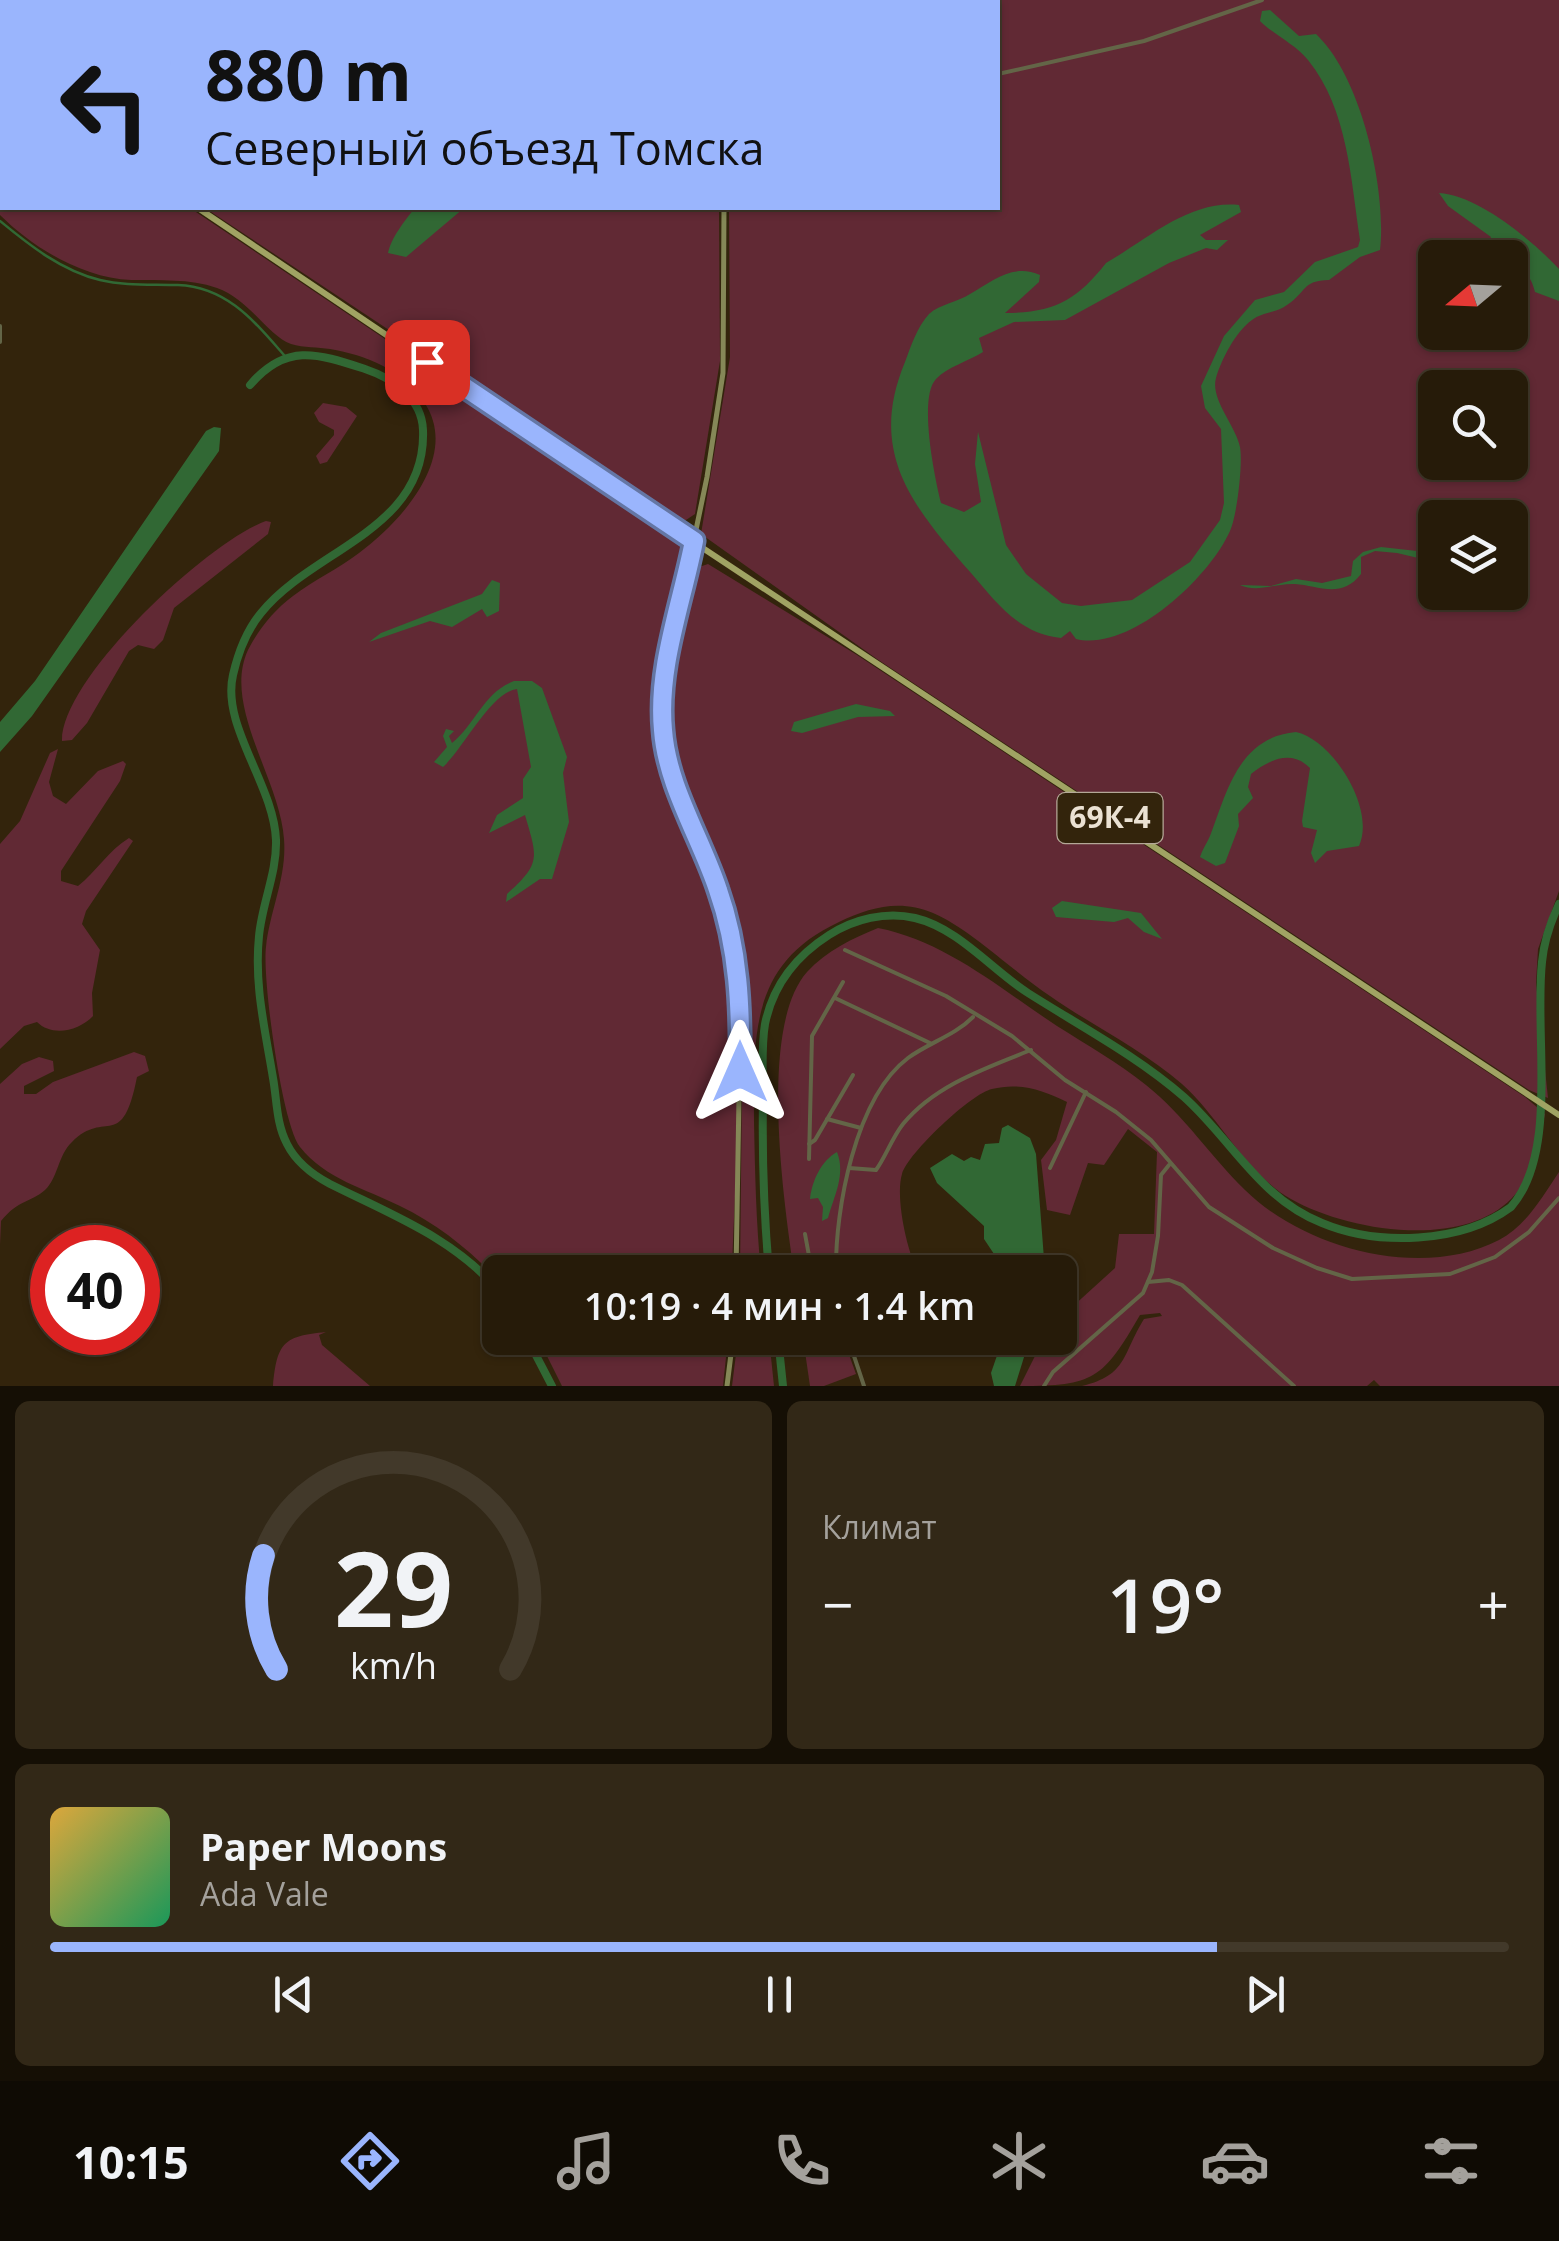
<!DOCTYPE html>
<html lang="ru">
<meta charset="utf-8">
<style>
body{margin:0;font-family:"Open Sans",sans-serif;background:#322817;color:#f1f3f6;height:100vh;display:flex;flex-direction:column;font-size:38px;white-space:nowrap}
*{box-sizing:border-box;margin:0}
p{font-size:32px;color:#a4a19c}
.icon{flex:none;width:55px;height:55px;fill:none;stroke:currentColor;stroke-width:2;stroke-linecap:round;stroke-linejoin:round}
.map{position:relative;height:1386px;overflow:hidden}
.details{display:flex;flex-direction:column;gap:15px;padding:15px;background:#150f05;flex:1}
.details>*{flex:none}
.top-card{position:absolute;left:0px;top:0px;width:1000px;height:210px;box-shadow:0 2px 8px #0004,0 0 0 2px #42392a;background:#9ab5fd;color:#111;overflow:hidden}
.needle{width:65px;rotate:251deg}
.tools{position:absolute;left:1418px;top:240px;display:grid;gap:20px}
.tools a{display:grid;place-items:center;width:110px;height:110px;border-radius:15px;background:#261b09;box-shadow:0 2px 8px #0004,0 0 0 2px #42392a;font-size:50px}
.speed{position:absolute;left:30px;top:1225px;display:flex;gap:20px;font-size:50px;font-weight:700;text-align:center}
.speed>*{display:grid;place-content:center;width:130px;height:130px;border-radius:50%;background:#261b09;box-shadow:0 2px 8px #0004,0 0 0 2px #42392a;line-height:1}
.speed .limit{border:15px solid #d22;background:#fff;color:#111}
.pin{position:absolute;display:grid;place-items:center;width:85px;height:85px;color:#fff;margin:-42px;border-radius:20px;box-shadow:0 5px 15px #0006}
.me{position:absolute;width:110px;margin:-55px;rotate:0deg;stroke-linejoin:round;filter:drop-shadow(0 0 8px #0008)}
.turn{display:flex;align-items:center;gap:35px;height:210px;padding:0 40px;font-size:45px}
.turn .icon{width:130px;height:130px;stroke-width:2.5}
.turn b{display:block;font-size:70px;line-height:85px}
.big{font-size:75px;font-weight:600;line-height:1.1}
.details .card{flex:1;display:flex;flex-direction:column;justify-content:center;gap:15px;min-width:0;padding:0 35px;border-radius:15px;background:#322817}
.details .dial{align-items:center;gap:0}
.dial svg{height:260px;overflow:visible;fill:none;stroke:#42392a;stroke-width:7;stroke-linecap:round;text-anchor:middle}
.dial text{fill:#f1f3f6;stroke:none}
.song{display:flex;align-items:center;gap:30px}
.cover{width:120px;height:120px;border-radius:15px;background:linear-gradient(135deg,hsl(40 70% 55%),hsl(150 70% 35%))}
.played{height:10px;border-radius:5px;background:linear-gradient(90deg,#9ab5fd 80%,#42392a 80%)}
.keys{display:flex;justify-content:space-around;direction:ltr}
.heat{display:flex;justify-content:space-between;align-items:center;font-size:55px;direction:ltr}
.details .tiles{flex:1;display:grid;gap:15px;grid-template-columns:1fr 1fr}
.card:last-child{grid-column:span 2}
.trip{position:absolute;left:482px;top:1255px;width:595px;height:100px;border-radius:15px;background:#261b09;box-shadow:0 2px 8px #0004,0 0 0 2px #42392a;font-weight:600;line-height:100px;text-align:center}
.dock{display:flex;height:160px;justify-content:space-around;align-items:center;background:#0f0b04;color:#a4a19c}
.dock .icon{width:70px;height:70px}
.dock .on{color:#9ab5fd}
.dock b{font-size:45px;color:#f1f3f6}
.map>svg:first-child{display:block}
.green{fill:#612934;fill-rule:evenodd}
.water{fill:#316834}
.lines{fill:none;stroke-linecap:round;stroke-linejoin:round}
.stream{stroke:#316834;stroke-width:2.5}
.river{stroke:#316834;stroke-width:8}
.street{stroke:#636547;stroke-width:4}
.secondary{stroke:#858857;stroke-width:5}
.primary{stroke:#a0a363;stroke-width:6}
.route-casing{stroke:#6476a4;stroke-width:25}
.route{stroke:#9ab5fd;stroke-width:18}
.labels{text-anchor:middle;stroke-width:10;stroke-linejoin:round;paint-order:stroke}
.shield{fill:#33240c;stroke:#b4a897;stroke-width:2.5}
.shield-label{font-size:30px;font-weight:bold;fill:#ebe1d3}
</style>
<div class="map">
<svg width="1559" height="1386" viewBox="0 0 1559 1386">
<rect width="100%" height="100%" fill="#33240c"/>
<g class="green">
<path d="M 0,0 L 1559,0 L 1559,891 L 1538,949 L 1536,983 L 1548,1098 L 1529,1090 L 877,659 L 701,534 L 730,357 L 729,208 L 998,208 L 998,2 L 2,2 L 2,87 ZM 1435,258 L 1510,258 L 1510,332 L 1435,332 ZM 1435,388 L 1510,388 L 1510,462 L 1435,462 ZM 1435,518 L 1510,518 L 1510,592 L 1435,592 Z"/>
<path d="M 0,96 L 2,208 L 190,208 L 534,439 L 683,545 C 690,567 678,596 673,619 C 665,656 656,693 659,731 C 665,800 710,858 725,925 C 749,1037 735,1158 732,1272 L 500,1272 L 500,1282 C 471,1251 439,1225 400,1206 C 366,1189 325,1179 300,1147 C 282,1125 262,978 266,947 C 270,910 287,877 284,839 C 280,779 222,706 248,650 C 258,630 274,610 293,596 C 314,580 338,569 359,553 C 401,522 461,456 424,402 C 403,370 366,355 330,349 C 318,347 304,348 291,344 C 268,336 249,299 217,288 C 189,278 160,281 131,280 C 83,278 33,248 0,215 Z"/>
<polygon points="205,208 719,208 720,361 695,514 686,520 674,519"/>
<polygon points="323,403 346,407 357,416 327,462 320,464 316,456 334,435 334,430 319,422 314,413"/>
<path d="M 266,521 L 271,522 L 268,534 L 174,608 L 163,640 L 154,649 L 138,645 L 129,651 L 87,723 L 72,740 L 62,741 C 61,678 209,541 266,521 Z"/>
<path d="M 708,564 L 857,655 L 1525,1097 L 1545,1114 C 1539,1142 1533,1176 1512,1198 C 1462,1250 1347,1231 1291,1199 C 1245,1173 1221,1119 1182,1084 C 1143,1050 1093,1026 1050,996 C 1015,973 969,928 933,913 C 900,899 870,907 839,922 C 749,964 754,1036 754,1121 C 755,1172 756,1222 761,1272 L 740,1272 L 743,991 L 724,893 L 674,761 L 667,726 L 676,642 L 690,581 L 699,567 Z"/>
<path d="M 58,749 L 49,782 L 53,796 L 66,804 L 98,771 L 123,761 L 126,764 L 120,781 L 61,871 L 61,881 L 78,886 C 96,872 109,850 129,838 L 133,841 L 86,911 L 82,924 L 100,950 L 92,993 L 93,1016 C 79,1031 52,1037 37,1022 L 24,1026 L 0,1049 L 0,844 L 20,821 L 50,753 Z"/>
<path d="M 878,928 C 945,941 1001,989 1057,1026 C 1087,1045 1119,1063 1146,1085 C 1185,1116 1210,1156 1245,1190 C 1305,1249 1422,1280 1499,1240 C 1527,1225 1542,1197 1559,1172 L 1559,1386 L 1380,1386 L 1374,1380 L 1367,1386 L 1082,1386 C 1128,1375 1122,1354 1144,1319 L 1162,1316 L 1160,1313 L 1140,1315 C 1103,1379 1094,1386 1020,1386 L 1044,1338 L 1060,1338 L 1060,1318 L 1115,1268 L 1119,1234 L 1154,1234 L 1157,1152 L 1128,1129 L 1104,1165 L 1088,1163 L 1070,1215 L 1047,1210 L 1041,1160 L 1056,1140 L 1067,1102 C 1043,1090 1019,1082 992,1089 C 972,1093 908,1153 902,1174 C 895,1197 907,1251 918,1272 L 794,1272 C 784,1203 758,1027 807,972 C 826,951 853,938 878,928 Z"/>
<path d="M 134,1052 L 145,1056 L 149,1071 L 137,1077 C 122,1153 106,1108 72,1142 C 58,1155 58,1178 45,1190 C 30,1203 19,1199 1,1221 L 0,1245 L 0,1084 L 22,1064 L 39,1057 L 53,1061 L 54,1071 L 24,1086 L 24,1094 L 36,1094 L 53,1082 Z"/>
<path d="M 326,1332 L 319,1335 L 322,1345 L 370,1386 L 273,1386 C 277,1342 284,1336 326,1332 Z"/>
<polygon points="538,1338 728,1338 723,1386 562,1386"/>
<polygon points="738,1338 769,1338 774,1386 732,1386"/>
<polygon points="803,1338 843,1338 856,1374 824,1386 810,1386"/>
</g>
<g class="water">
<path d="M 1270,10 L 1299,36 L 1316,34 C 1361,76 1387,189 1380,250 L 1360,257 L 1329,280 C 1301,281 1308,291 1287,305 C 1277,313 1262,312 1252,320 C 1236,331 1221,360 1216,378 C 1210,399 1236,426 1240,447 C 1243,463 1237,516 1230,531 C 1209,578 1130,652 1076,639 L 1070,631 L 1061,638 C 1019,634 996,602 971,573 C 913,507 867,453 905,362 C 911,346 917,327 929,314 C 940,304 958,302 970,294 C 993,281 1013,263 1040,275 L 1039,282 L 1005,313 C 1054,313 1077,300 1106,263 C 1148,239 1189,200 1239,205 L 1241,212 L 1200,235 L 1206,240 L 1228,240 L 1217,250 L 1206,248 L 1169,263 L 1065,320 L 1014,322 L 979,338 L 983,352 C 969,361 947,367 936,379 C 918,398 935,479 941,503 L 964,512 L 981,502 L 975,464 L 978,432 L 1006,545 L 1026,574 L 1062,603 L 1081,606 L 1132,600 L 1190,562 L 1220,520 L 1224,503 L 1221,429 L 1205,408 L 1201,386 L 1224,336 L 1255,300 L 1284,292 L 1315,262 L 1358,247 L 1360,240 C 1351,181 1348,109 1308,60 C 1295,44 1274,35 1260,21 L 1262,11 Z"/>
<path d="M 1439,193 C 1478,195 1533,241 1559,269 L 1559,301 L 1535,292 C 1531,276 1525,270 1510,265 L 1510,258 L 1496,257 L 1473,245 L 1488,243 L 1491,237 L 1448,206 Z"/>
<path d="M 415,208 L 464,208 L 406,257 L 388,253 C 391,238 405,220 415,208 Z"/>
<polygon points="214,427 221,428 219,451 32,716 0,752 0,722 35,681 206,431"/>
<path d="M 1381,547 L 1435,553 L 1435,562 L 1397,553 L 1375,551 L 1361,557 L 1361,574 C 1341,600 1317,585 1295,584 C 1275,583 1258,593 1240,585 L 1271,586 L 1296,579 L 1322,583 L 1351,576 L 1353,561 L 1363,552 Z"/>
<polygon points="492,580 500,583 499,611 487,617 482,609 452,627 430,621 369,642 381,633 482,594"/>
<path d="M 514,681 L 532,681 L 542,688 L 567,757 L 563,773 L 569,822 L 552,879 L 540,879 L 506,902 L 507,894 C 542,863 537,857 525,815 L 489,833 L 497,815 L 523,798 L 523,779 L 531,767 L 517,689 C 491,692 464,748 443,767 L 434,762 L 447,747 L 443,736 L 446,729 L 454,731 L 449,736 L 452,743 C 477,722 483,693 514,681 Z"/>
<polygon points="856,704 890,711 895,716 858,717 802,733 791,731 794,722"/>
<path d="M 1296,732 C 1333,740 1376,809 1359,846 L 1327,851 L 1315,863 L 1311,853 L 1317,830 L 1303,827 L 1302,821 L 1310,768 C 1291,749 1269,760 1251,774 L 1248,787 L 1253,798 L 1238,814 L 1239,826 L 1225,863 L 1216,866 L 1200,857 C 1202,850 1207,843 1210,836 C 1227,791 1239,737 1296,732 Z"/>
<polygon points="1062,901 1141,913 1162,939 1144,932 1128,918 1114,922 1056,917 1052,908"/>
<polygon points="1008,1125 1030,1138 1036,1154 1045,1272 1006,1272 984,1239 984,1226 937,1183 930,1168 952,1154 964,1161 971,1157 980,1160 985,1144 999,1143 1002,1128"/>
<path d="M 837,1152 C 846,1175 834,1196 828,1218 L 822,1221 L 823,1207 L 818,1198 L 810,1199 C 812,1181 821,1161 837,1152 Z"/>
<polygon points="1003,1338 1030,1338 1015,1386 994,1386 991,1373"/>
</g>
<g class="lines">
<path class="stream" d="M 0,221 C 29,245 62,271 100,280 C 125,286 152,284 178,285 C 227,287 254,321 284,355"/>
<g class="river">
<path d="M 250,385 C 286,343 316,353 365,369 C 392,378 422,398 423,430 C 427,530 312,549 261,613 C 247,630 238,653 233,675 C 221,726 274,785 276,840 C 277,873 262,903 259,936 C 254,985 265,1029 273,1078 C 277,1100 276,1123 287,1144 C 296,1162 313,1175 330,1184 C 392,1215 454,1238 500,1292"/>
<path d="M 769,1272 C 764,1215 762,1157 763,1099 C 763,1075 761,1048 765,1024 C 773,985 796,956 829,935 C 854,919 886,911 915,918 C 958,928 992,970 1028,993 C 1080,1026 1137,1056 1184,1097 C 1232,1140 1259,1198 1322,1223 C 1377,1246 1461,1244 1511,1207 C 1559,1153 1534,1035 1542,962 C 1544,941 1550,923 1559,904"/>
<polyline points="527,1338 552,1386"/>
<polyline points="778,1338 783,1386"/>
</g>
<g class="street">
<polyline points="998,74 1144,41 1262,0"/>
<polyline points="0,326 0,342"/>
<polyline points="845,950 946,996 1012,1036 1065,1080 1116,1112 1151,1140 1209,1207 1273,1248 1317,1268 1352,1279 1450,1274 1495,1257 1529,1232 1559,1198"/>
<polyline points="835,998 930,1043"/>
<polyline points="827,1119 861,1128"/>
<polyline points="809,1144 815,1140 853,1075"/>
<polyline points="809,1159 812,1036 843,982"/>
<path d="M 849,1168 L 876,1170 C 886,1156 892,1138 903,1124 C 935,1085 986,1068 1031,1050"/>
<polyline points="1050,1168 1086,1092"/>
<polyline points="805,1234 812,1272"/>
<polyline points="837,1258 880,1257 883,1272"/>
<path d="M 836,1272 C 835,1210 855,1098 908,1058 C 930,1042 954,1036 973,1017"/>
<polyline points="1148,1282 1169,1280 1182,1285 1294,1386"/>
<polyline points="848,1338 864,1386"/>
<polyline points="1044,1386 1053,1372 1143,1293 1152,1272 1158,1236 1161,1175 1169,1165"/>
</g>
<g class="secondary">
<polyline points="724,2 724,0"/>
<polyline points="724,208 723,373 707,477 666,674 662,726 670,765 722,900 735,959 740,1038 736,1272"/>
<polyline points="727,1386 733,1338"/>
</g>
<g class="primary">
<polyline points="0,91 2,92"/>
<polyline points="198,208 674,529 1559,1115"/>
</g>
</g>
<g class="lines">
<defs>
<path id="route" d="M 427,362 L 694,541 C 682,603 657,667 663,730 C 667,786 701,838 718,890 C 739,949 741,1010 740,1072"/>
</defs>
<use href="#route" class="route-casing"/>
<use href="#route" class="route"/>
</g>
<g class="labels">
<rect class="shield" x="1057.5" y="793" width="105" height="50" rx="8"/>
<g class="shield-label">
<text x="1110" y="828">69К-4</text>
</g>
</g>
</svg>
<div class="tools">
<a><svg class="needle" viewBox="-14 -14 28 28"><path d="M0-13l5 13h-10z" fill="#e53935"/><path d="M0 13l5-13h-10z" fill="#a4a19c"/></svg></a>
<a><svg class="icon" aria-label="search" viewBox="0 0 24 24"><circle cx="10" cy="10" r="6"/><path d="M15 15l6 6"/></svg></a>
<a><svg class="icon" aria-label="layers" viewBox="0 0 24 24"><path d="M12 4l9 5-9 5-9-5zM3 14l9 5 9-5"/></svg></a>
</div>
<div class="speed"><div class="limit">40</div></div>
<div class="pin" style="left:427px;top:362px;background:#d93025"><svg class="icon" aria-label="arrive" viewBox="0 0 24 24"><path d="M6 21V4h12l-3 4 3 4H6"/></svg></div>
<svg class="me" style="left:740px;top:1072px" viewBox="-20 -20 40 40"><path d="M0-17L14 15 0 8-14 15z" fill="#9ab5fd" stroke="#fff" stroke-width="4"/></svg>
<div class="trip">10:19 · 4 мин · 1.4 km</div>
<div class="top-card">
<div class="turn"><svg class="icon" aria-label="left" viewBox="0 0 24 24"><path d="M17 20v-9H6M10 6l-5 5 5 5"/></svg><div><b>880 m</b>Северный объезд Томска</div></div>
</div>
</div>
<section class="details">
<div class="tiles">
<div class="card dial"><svg viewBox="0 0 100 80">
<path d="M14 69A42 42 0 1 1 86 69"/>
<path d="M14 69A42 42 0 0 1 10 34" stroke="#9ab5fd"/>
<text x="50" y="56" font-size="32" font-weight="700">29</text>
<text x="50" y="72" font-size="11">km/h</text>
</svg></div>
<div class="card"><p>Климат</p>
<div class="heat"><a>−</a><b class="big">19°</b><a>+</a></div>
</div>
<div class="card">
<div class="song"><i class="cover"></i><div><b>Paper Moons</b><p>Ada Vale</p></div></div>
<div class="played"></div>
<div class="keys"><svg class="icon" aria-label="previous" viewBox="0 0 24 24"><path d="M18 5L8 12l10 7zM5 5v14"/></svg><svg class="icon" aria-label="pause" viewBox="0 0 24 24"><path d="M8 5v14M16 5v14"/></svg><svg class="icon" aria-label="next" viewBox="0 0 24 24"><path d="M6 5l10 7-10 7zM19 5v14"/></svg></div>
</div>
</div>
</section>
<nav class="dock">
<b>10:15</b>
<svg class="icon on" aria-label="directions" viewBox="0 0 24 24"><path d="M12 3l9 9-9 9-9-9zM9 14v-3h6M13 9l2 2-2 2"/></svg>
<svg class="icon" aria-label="music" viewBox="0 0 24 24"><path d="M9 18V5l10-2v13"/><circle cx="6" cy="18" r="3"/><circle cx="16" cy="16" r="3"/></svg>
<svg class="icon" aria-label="phone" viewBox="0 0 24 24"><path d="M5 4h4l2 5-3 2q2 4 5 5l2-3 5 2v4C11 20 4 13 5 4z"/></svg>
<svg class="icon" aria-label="climate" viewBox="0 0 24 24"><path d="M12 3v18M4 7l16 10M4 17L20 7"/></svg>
<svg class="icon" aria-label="car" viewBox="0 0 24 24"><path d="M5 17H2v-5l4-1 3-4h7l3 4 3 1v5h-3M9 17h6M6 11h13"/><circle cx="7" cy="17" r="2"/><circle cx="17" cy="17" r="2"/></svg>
<svg class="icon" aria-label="filters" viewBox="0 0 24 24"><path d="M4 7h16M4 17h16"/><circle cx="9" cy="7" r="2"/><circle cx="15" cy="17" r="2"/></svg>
</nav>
